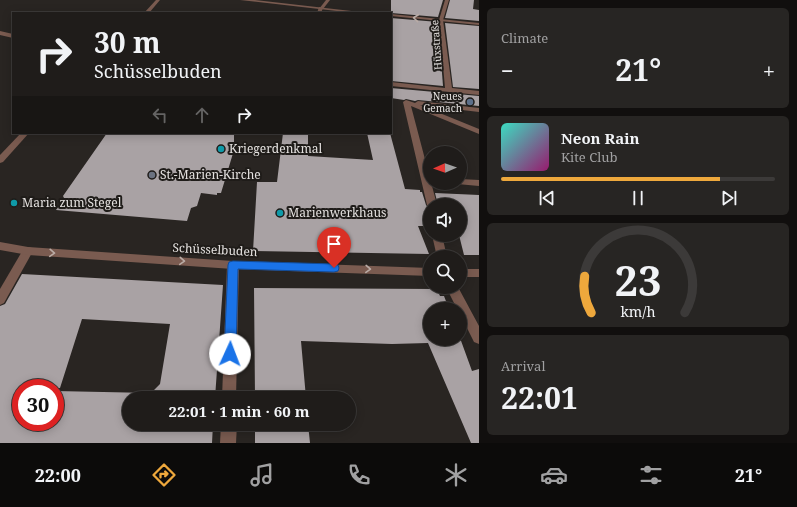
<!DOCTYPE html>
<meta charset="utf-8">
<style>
body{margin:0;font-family:"Noto Serif",serif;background:#272523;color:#f1f3f6;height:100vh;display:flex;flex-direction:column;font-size:15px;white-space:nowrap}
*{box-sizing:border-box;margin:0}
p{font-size:13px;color:#a1a1a2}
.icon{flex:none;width:22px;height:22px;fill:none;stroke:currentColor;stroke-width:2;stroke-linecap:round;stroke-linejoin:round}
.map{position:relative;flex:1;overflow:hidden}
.sheet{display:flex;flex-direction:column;gap:8px;padding:8px;background:#110f0e;width:318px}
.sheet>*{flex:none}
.top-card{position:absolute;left:12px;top:12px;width:380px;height:122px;border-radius:0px;box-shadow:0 2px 10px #0003,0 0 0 1px #3c3a39;background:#1f1c1a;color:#f1f3f6;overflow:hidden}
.needle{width:26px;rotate:268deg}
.buttons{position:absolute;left:423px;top:146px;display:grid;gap:8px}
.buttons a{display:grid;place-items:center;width:44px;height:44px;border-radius:50%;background:#1f1c1a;box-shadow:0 2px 10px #0003,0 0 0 1px #3c3a39;font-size:20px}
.speed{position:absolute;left:12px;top:379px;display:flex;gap:8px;font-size:20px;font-weight:700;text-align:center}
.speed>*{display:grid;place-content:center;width:52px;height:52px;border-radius:50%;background:#1f1c1a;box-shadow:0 2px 10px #0003,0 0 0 1px #3c3a39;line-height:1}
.speed .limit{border:6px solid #d22;background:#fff;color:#111}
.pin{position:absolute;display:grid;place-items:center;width:34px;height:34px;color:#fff;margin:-41px -17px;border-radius:50% 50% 50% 0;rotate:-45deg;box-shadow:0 0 4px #0007}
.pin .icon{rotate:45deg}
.me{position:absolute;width:44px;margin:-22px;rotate:2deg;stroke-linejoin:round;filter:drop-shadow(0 0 3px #0008)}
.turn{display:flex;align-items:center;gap:14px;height:84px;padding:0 16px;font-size:18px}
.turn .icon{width:52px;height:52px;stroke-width:2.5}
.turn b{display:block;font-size:28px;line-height:34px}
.lanes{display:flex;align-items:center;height:38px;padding:0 16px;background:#0003;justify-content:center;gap:20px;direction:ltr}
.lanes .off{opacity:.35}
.big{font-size:30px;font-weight:700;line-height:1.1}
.sheet .card{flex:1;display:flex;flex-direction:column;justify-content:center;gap:6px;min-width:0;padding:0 14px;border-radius:6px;background:#272523}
.sheet .dial{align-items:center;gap:0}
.dial svg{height:104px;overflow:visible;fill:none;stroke:#3c3a39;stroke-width:7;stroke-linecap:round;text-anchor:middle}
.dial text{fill:#f1f3f6;stroke:none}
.song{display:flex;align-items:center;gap:12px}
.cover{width:48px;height:48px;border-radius:6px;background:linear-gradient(135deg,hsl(170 70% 55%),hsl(320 70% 35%))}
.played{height:4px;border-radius:2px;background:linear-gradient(90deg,#eea83c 80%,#3c3a39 80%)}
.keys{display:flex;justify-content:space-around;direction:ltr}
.heat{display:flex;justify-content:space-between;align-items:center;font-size:22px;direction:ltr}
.trip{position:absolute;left:122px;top:391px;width:234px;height:40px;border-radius:20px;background:#1f1c1a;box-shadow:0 2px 10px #0003,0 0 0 1px #3c3a39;font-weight:700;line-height:40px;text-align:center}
.menu{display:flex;height:64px;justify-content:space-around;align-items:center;background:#0c0b0a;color:#a1a1a2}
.menu .icon{width:28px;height:28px}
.menu .on{color:#eea83c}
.menu b{font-size:18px;color:#f1f3f6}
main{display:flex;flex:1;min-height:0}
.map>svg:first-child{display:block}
.building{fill:#a9a2a4;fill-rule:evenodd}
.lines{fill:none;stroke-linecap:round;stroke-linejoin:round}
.pedestrian{fill:#7a5b50;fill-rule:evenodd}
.minor{fill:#7a5b50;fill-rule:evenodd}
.tertiary{fill:#7a5b50;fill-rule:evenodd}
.oneway{stroke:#baaca6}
.route{fill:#1a73e8;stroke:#114b97}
.service-dot{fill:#5c6f8a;stroke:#1f1c19;stroke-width:1.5}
.culture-dot{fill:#0f9aa8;stroke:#1f1c19;stroke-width:1.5}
.worship-dot{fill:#6b7280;stroke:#1f1c19;stroke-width:1.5}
.labels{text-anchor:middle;stroke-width:4;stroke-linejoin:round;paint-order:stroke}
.far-street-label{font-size:10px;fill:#e5e2e0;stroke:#1f1c19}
.far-poi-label{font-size:10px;fill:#e5e2e0;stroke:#1f1c19;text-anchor:end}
.poi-label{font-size:12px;fill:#e5e2e0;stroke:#1f1c19;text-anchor:start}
.street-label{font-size:12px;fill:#e5e2e0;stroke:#1f1c19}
</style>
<main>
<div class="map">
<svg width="479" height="443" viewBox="0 0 479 443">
<rect width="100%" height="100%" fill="#292522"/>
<g class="building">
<polygon points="391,0 443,0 438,17 391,13"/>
<polygon points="450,0 474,0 473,9 479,10 479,21 445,18"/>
<polygon points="391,18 438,22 443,86 391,81"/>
<polygon points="445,23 479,26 479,89 453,87"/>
<polygon points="391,88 479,96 479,106 418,100 415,101 406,99 404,100 391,98"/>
<polygon points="107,133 234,133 234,150 221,193 217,193 217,195 201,193 197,206 191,208 187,221 56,210 64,198 63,196"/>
<polygon points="283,133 308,133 308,156 373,160 367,133 390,133 405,189 420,190 420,192 422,192 426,205 430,210 430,226 418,226 429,254 253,251 257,182 277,182"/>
<polygon points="435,193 479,195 479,255 464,255 459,235 460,205 438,205"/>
<path d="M 22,274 L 223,285 L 215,398 L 129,398 L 129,424 L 213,424 L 212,443 L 0,443 L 0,306 L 5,304 ZM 82,319 L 170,324 L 160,384 L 151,393 L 55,391 L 55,422 L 21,422 L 21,388 L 60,388 Z"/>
<polygon points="254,288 437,289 440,296 444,296 449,309 430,309 430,339 460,339 460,338 472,371 479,369 479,443 471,443 428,343 392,344 301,341 306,398 255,398"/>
<polygon points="255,424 308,424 310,443 255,443"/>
</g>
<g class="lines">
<g class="pedestrian">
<polygon points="156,0 160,0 149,13 144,13"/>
<polygon points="319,7 323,8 321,13 317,13"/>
<polygon points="441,19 443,20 452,88 479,91 479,95 391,86 391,82 445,88 439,20"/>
<polygon points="0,31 13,34 13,38 0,35"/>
<polygon points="406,100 415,103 418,101 479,108 479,112 420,105 479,129 479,134 411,106 437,205 430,205 430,208 427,205 403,102"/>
<polygon points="460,179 479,180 479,186 457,184 460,183"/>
<polygon points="432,235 442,235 447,257 437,257"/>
</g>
<g class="minor">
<polygon points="326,0 330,0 323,9 319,9"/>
<polygon points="445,0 449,0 443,20 441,21 439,20"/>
<polygon points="21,133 29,133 3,162 0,163 0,155"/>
<polygon points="28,247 32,248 33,251 4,303 0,305 0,289 24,248"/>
<polygon points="233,261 237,262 239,265 236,398 222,398 227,265 229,262"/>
<polygon points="446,287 458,287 479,326 479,344 474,342 460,314 460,309 457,309"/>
<polygon points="221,424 237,424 236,443 220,443"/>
</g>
<g class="tertiary">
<polygon points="240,0 255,0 369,13 354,13"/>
<polygon points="391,14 479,23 479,25 391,16"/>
<polygon points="0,242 28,247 233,261 430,268 430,276 233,269 28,255 0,250"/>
<rect x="460" y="269" width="19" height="8"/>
</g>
</g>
<defs><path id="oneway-chevron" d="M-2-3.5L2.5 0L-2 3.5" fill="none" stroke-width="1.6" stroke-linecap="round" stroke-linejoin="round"/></defs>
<g class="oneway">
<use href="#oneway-chevron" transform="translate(416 18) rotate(-174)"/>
<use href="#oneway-chevron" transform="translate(52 253) rotate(4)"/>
<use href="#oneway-chevron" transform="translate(182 261) rotate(4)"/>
<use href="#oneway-chevron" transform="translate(368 269) rotate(2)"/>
</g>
<polygon class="route" points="233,261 334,264 338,265 339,268 338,271 334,272 238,269 236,354 235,357 230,359 226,357 224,354 228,265 229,262"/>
<circle class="service-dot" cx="470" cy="102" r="4"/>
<g class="culture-dot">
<circle cx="221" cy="149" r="4"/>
<circle cx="14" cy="203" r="4"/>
<circle cx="280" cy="213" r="4"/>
</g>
<circle class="worship-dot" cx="152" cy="175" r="4"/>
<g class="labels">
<g class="far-street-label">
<text transform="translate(436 45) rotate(-94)" y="4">Hüxstraße</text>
</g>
<g class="far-poi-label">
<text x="462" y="100">Neues<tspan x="462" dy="12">Gemach</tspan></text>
</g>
<g class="poi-label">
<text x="229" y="153">Kriegerdenkmal</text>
<text x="160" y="179">St.-Marien-Kirche</text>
<text x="22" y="207">Maria zum Stegel</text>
<text x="288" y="217">Marienwerkhaus</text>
</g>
<g class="street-label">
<text transform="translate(215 250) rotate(3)" y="4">Schüsselbuden</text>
</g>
</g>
</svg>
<div class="buttons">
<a><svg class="needle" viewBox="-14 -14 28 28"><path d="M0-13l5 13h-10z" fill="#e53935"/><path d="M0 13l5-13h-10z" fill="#a1a1a2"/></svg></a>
<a><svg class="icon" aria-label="sound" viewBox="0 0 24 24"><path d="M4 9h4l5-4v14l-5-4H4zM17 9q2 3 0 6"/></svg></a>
<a><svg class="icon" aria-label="search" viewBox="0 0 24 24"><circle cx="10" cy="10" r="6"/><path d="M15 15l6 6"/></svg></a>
<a>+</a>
</div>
<div class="speed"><div class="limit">30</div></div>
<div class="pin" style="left:334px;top:268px;background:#d93025"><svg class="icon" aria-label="arrive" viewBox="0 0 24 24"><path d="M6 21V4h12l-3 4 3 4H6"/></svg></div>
<svg class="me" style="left:230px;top:354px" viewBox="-20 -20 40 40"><circle r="19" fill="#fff"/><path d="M0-13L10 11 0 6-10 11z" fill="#1a73e8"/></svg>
<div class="trip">22:01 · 1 min · 60 m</div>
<div class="top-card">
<div class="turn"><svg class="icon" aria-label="right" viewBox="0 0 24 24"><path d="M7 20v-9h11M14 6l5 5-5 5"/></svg><div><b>30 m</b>Schüsselbuden</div></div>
<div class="lanes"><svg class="icon off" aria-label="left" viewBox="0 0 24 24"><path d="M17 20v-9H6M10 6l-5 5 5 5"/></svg><svg class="icon off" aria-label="ahead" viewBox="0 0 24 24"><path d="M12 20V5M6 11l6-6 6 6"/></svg><svg class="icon" aria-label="right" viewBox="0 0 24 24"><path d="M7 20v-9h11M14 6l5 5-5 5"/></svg></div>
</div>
</div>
<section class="sheet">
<div class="card"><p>Climate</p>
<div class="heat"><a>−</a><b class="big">21°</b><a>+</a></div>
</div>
<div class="card">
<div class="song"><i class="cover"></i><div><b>Neon Rain</b><p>Kite Club</p></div></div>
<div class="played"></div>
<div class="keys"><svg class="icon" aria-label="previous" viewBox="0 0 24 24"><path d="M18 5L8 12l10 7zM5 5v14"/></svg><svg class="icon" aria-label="pause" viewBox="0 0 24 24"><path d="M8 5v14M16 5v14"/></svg><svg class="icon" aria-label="next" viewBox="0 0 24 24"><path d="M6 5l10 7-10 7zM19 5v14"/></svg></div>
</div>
<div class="card dial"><svg viewBox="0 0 100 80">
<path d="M14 69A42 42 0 1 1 86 69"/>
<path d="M14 69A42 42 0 0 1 9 41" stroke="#eea83c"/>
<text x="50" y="56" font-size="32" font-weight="700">23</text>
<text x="50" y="72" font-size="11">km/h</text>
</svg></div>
<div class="card"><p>Arrival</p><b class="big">22:01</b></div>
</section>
</main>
<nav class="menu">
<b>22:00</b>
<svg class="icon on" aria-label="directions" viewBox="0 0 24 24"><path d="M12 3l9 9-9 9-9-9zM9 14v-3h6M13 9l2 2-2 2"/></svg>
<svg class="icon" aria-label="music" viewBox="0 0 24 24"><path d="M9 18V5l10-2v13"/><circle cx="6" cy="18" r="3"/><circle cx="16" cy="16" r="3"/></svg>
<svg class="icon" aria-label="phone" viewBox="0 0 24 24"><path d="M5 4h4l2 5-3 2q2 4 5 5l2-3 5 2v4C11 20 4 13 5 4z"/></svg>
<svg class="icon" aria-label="climate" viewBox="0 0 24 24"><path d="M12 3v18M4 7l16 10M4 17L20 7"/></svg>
<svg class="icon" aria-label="car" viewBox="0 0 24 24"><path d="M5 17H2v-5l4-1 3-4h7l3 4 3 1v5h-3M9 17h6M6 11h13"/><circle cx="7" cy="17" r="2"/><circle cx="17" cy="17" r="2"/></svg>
<svg class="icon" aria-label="filters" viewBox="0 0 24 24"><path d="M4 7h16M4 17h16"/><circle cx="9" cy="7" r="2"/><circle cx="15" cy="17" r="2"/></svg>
<b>21°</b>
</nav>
